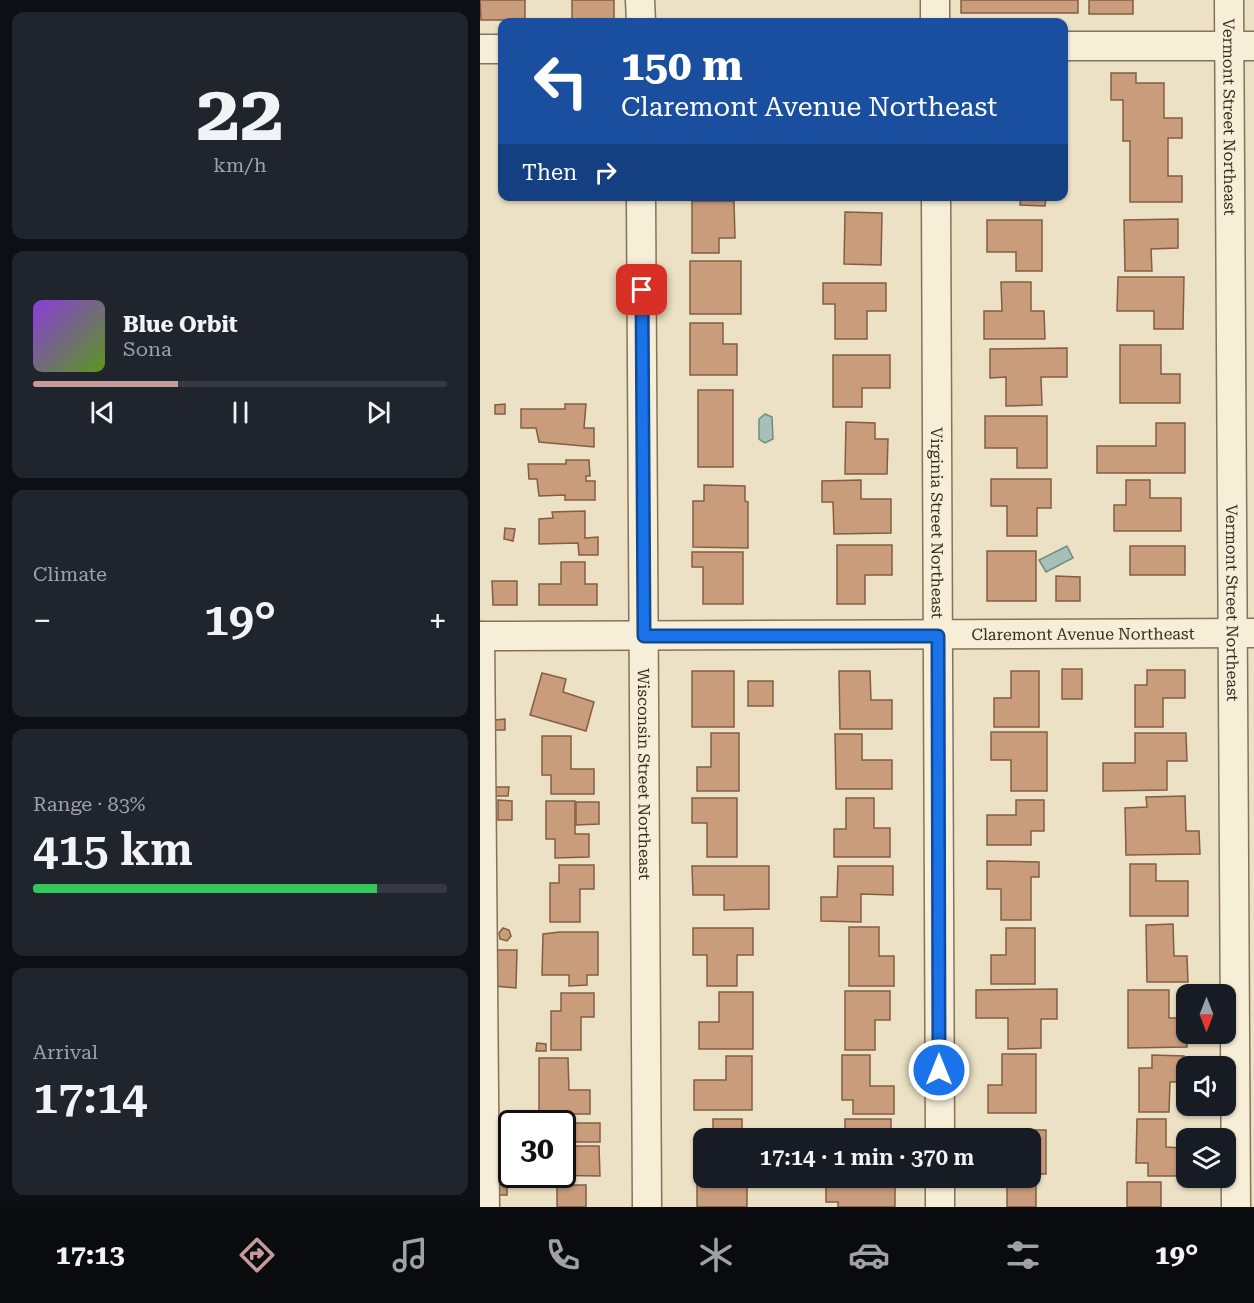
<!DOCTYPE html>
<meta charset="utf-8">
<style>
body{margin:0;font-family:"Roboto Serif",serif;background:#20242c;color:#f1f3f6;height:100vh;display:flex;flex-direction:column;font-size:22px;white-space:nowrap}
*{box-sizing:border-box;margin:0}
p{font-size:20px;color:#9ea1a6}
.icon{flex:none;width:33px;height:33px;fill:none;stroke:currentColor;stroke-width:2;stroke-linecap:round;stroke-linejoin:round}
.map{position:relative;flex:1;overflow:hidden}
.side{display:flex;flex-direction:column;gap:12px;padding:12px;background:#0d0f14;width:480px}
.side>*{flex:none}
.top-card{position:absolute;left:18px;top:18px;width:570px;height:183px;border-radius:12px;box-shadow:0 2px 4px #0004;background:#1a4fa0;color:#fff;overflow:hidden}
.needle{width:39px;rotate:180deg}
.tools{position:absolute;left:696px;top:984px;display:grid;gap:12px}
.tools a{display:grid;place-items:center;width:60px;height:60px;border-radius:12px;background:#171b24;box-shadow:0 2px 4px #0004;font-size:30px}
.speed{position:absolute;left:18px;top:1110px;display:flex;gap:12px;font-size:30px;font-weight:700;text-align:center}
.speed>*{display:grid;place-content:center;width:78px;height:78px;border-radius:50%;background:#171b24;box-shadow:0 2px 4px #0004;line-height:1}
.speed .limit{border:3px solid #111;border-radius:9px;background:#fff;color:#111}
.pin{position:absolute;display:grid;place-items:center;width:51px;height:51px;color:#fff;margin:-26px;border-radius:12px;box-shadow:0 3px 9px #0006}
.me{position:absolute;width:66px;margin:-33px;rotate:0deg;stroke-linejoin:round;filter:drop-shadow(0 0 4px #0008)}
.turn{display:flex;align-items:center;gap:21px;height:126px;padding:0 24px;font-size:27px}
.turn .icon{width:78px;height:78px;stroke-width:2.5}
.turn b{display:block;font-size:42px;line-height:51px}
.then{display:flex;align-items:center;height:57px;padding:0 24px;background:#0003;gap:12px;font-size:22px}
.big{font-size:45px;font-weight:600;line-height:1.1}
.side .card{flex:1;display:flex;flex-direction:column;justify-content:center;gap:9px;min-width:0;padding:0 21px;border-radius:12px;background:#20242c}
.side .dial{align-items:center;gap:0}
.dial b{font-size:78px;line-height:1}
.song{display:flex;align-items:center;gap:18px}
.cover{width:72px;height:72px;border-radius:9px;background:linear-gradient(135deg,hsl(270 70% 55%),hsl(90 70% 35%))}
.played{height:6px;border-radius:3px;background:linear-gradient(90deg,#c69a9c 35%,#363941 35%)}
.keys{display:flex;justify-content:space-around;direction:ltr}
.heat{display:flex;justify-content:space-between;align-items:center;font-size:33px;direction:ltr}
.charge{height:9px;border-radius:4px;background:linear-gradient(90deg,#34c759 83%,#363941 0)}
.trip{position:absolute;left:213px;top:1128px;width:348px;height:60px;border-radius:12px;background:#171b24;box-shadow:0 2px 4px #0004;font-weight:600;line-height:60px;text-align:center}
.menu{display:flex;height:96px;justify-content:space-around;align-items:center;background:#090b0e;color:#9ea1a6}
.menu .icon{width:42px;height:42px}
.menu .selected{color:#c69a9c}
.menu b{font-size:27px;color:#f1f3f6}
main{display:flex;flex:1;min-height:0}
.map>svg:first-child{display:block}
.water{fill:#a6c0b8;stroke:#6d8d86;stroke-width:1.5}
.building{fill:#c99c7c;stroke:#845d42;stroke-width:1.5}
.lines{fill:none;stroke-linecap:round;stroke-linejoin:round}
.minor-casing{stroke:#86725b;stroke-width:31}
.minor{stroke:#f7eed7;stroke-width:28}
.route-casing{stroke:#114b97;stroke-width:15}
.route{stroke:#1a73e8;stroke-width:10}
.labels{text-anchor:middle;stroke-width:4.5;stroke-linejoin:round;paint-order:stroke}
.street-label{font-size:16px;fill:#372b1f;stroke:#f4ebd3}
</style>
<main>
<section class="side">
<div class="card dial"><b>22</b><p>km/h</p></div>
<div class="card">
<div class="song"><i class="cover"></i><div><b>Blue Orbit</b><p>Sona</p></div></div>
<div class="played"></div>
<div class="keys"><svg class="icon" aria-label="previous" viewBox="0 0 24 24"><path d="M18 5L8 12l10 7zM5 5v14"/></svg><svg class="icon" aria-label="pause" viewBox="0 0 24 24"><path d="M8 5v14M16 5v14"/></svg><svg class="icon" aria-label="next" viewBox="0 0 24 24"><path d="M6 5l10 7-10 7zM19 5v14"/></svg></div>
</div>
<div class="card"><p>Climate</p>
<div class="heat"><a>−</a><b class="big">19°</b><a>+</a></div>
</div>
<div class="card"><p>Range · 83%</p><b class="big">415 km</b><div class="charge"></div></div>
<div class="card"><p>Arrival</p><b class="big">17:14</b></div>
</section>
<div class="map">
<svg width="774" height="1207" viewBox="0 0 774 1207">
<rect width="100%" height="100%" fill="#ece1c4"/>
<g class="water">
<polygon points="285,414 292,417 293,439 285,443 279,439 279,419"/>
<polygon points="587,546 593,558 566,572 559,560"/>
</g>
<g class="building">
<polygon points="0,0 45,0 45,20 1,20"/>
<rect x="92" y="0" width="42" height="19"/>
<rect x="481" y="0" width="117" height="13"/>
<rect x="609" y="0" width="44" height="14"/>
<polygon points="631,73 656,73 656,83 684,83 684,118 702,118 702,138 688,138 688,176 702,176 702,202 650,202 650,141 643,141 643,100 631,100"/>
<polygon points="352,196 409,196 409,198 352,197"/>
<polygon points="541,196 566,196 565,206 540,205"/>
<polygon points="212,201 254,201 255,238 239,238 239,253 212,253"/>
<polygon points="365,212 402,213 401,265 364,264"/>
<polygon points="698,219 698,248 671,249 672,271 645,271 644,220"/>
<polygon points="507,220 562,220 562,271 536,271 536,252 507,252"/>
<rect x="210" y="261" width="51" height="53"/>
<polygon points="638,277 704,277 703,329 674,329 674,311 637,311"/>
<polygon points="521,282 551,282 551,311 564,311 565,339 504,339 504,311 522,311"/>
<polygon points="343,283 406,283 406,311 387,311 387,339 355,339 355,304 343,304"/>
<polygon points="210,323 243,323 243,344 257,344 257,375 210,375"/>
<polygon points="640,345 681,345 681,374 700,374 700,403 640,403"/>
<polygon points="587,348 587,377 561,377 562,405 526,406 526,377 510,378 510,349"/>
<polygon points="353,355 410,355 410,388 382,388 382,407 353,407"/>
<rect x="218" y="390" width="35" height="77"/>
<polygon points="25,404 25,414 15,414 15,405"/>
<polygon points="85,404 106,404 104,428 114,428 114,447 59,442 56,428 41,428 41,409 85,409"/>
<polygon points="505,416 567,416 567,468 537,468 537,448 505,448"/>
<polygon points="366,422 395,423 395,439 408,439 407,474 365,474"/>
<polygon points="676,423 705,423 705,473 617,473 617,446 676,446"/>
<polygon points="86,460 109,460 110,476 106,476 106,481 115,481 115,500 85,500 85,495 59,496 57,479 49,479 48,464 86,464"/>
<polygon points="511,479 571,479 571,508 557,508 557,536 527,536 527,506 511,506"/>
<polygon points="381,480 381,499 411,499 411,533 354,534 353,502 342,502 342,481"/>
<polygon points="646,480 670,480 670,498 701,498 701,531 634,531 634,505 646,505"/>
<polygon points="224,485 265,486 265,501 268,502 268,548 213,547 213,501 224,501"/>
<polygon points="105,511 105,538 118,537 118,555 99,555 98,543 59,544 59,519 73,518 72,512"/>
<polygon points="25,528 35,529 33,541 24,539"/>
<polygon points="357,545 412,545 412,575 385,575 385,604 357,604"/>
<rect x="650" y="546" width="55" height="29"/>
<rect x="507" y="551" width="49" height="50"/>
<polygon points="212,552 263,552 263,604 223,604 223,567 212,567"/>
<polygon points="81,562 105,562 105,584 117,584 117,605 59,605 59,584 81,584"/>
<polygon points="576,576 600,577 600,601 576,601"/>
<polygon points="12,581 37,581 37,605 13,605"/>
<rect x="582" y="669" width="20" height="30"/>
<polygon points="667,670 705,670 705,698 683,698 683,727 655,727 655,685 667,685"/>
<rect x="212" y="671" width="42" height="56"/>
<polygon points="359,671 390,671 391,700 412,700 412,729 360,729"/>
<polygon points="531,671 559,671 559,727 514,727 514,698 531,698"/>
<polygon points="62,673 86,679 83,692 114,702 106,731 50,715"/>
<rect x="268" y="681" width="25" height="25"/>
<polygon points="25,719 25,730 15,730 15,720"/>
<polygon points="511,732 567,732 567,791 531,791 531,760 511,760"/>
<polygon points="231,733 259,733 259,791 217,791 217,767 231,767"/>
<polygon points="655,733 706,733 707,761 687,761 687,790 623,791 623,763 655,763"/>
<polygon points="355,734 382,734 382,760 412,760 412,789 356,789"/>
<polygon points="62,736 91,736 91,769 114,769 114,794 71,794 71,775 62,775"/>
<polygon points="16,787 29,787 28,796 15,796"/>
<polygon points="705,796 706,831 719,831 720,854 646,855 645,808 667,807 666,797"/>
<polygon points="212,798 257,798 257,857 227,857 227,823 212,823"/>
<polygon points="366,798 394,798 394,828 410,828 410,857 354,857 354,829 366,829"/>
<polygon points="18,800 32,801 32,820 18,820"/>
<polygon points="536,800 564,800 564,831 551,831 551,845 507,845 507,815 536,815"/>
<polygon points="66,801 95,801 95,834 109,834 109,857 75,858 75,839 66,839"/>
<polygon points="96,802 119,802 119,824 96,825"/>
<polygon points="507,861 559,862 559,877 551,877 551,920 521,920 521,889 507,889"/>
<polygon points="650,864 676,864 676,881 708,881 708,916 650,916"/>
<polygon points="79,865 114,865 114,889 100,889 100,922 70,922 70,883 79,883"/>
<polygon points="212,866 289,866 289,909 244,910 244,895 213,895"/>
<polygon points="358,866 413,866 413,895 381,894 381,922 341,921 341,897 357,897"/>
<polygon points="693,924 694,956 707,956 708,982 667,982 666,925"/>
<polygon points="369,927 399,927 399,956 414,956 414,986 369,986"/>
<polygon points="23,928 29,930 31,936 27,941 20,939 19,933"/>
<polygon points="213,928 273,928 273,955 257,955 257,986 227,986 227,955 213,955"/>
<polygon points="526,928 555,928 555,984 511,984 511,955 526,955"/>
<polygon points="80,932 118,932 118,975 107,975 107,985 89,986 89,975 62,975 63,934"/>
<polygon points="15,950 37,950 36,988 15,986"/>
<polygon points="577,989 577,1019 561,1019 561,1048 528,1049 528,1018 496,1018 496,990"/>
<polygon points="648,990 689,990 689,1018 706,1018 707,1047 648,1048"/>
<polygon points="365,991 410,991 410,1020 395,1020 395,1050 365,1050"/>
<polygon points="239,992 273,992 273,1049 219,1049 219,1022 239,1022"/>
<polygon points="81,993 114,993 114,1017 101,1017 101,1050 71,1050 71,1011 81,1011"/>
<polygon points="57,1043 66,1044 66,1051 56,1051"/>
<polygon points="522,1054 556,1054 556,1113 508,1113 508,1085 522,1085"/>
<polygon points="362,1055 390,1055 390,1086 414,1086 414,1114 373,1114 373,1100 362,1100"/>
<polygon points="672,1055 704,1056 704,1082 690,1082 689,1112 659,1112 659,1068 672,1068"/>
<polygon points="246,1056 272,1056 272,1110 214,1110 214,1080 246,1080"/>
<polygon points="59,1058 88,1058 89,1090 110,1090 110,1114 59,1114"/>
<rect x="233" y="1119" width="29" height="19"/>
<rect x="365" y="1119" width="46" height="19"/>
<polygon points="657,1119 686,1119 686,1147 701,1148 701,1176 668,1176 668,1163 656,1163"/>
<polygon points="85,1123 120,1123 120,1142 94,1142 94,1146 119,1146 120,1176 52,1175 82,1174 82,1124"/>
<polygon points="509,1130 566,1130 566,1174 550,1174 550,1138 509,1138"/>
<rect x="220" y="1152" width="4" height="23"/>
<rect x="217" y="1182" width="50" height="25"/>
<rect x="647" y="1182" width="34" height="25"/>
<rect x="527" y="1183" width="29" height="24"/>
<polygon points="17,1184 27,1184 27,1195 18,1195"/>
<rect x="77" y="1185" width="29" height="22"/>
<polygon points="346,1185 415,1186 415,1207 358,1207 358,1202 346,1202"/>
</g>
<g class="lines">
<defs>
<g id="minor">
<polyline points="160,0 161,22"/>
<polyline points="455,0 455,22"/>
<path id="s1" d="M 749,0 L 756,1207"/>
<polyline points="584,46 774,46"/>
<polyline points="0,49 22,49"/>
<path id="s2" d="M 161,196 L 167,1207"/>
<path id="s3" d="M 456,196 L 460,1138"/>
<path id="s4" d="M 0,636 L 774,633"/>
<polyline points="0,636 5,1207"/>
<polyline points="460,1178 460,1207"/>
</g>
</defs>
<use href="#minor" class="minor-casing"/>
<use href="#minor" class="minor"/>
</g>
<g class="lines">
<defs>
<polyline id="route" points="162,290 164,636 458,636 459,1070"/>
</defs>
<use href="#route" class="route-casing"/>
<use href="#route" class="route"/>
</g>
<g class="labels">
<g class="street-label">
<text dy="6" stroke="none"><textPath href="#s1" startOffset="117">Vermont Street Northeast</textPath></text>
<text dy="6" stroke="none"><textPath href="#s3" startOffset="327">Virginia Street Northeast</textPath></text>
<text dy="6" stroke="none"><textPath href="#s1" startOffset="603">Vermont Street Northeast</textPath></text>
<text dy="6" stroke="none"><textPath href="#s4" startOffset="603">Claremont Avenue Northeast</textPath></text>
<text dy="6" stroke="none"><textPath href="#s2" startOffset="578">Wisconsin Street Northeast</textPath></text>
</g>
</g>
</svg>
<div class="tools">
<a><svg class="needle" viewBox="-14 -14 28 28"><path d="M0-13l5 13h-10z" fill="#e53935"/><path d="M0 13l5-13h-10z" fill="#9ea1a6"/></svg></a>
<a><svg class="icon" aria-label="sound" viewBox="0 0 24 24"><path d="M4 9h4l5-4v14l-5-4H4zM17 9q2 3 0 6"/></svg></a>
<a><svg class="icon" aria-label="layers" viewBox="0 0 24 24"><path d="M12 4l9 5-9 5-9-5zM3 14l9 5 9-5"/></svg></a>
</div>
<div class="speed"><div class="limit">30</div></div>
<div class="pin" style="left:162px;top:290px;background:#d93025"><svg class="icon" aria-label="arrive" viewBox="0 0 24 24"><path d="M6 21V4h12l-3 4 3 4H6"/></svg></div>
<svg class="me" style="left:459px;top:1070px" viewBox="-20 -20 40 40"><circle r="17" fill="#1a73e8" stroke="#fff" stroke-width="3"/><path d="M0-11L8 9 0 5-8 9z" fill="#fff"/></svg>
<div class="trip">17:14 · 1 min · 370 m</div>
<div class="top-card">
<div class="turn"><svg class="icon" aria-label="left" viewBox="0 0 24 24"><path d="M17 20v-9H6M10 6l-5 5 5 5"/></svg><div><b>150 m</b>Claremont Avenue Northeast</div></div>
<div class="then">Then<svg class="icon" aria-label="right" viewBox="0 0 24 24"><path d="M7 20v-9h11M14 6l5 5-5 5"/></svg></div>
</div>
</div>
</main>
<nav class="menu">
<b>17:13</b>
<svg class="icon selected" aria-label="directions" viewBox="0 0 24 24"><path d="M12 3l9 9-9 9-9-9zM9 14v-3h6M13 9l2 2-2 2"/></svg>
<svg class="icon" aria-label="music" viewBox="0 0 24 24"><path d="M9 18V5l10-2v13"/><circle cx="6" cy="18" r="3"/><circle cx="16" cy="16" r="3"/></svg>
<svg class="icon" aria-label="phone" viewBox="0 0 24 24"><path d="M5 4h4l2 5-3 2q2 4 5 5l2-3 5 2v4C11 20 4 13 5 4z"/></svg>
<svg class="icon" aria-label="climate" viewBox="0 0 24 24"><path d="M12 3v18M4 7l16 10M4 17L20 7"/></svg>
<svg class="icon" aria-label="car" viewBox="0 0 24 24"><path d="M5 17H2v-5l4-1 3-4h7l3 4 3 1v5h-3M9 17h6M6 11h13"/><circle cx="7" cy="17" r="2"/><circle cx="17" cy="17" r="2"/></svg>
<svg class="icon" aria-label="filters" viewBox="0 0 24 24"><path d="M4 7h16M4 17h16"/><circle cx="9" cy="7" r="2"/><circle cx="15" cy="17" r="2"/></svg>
<b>19°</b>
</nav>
